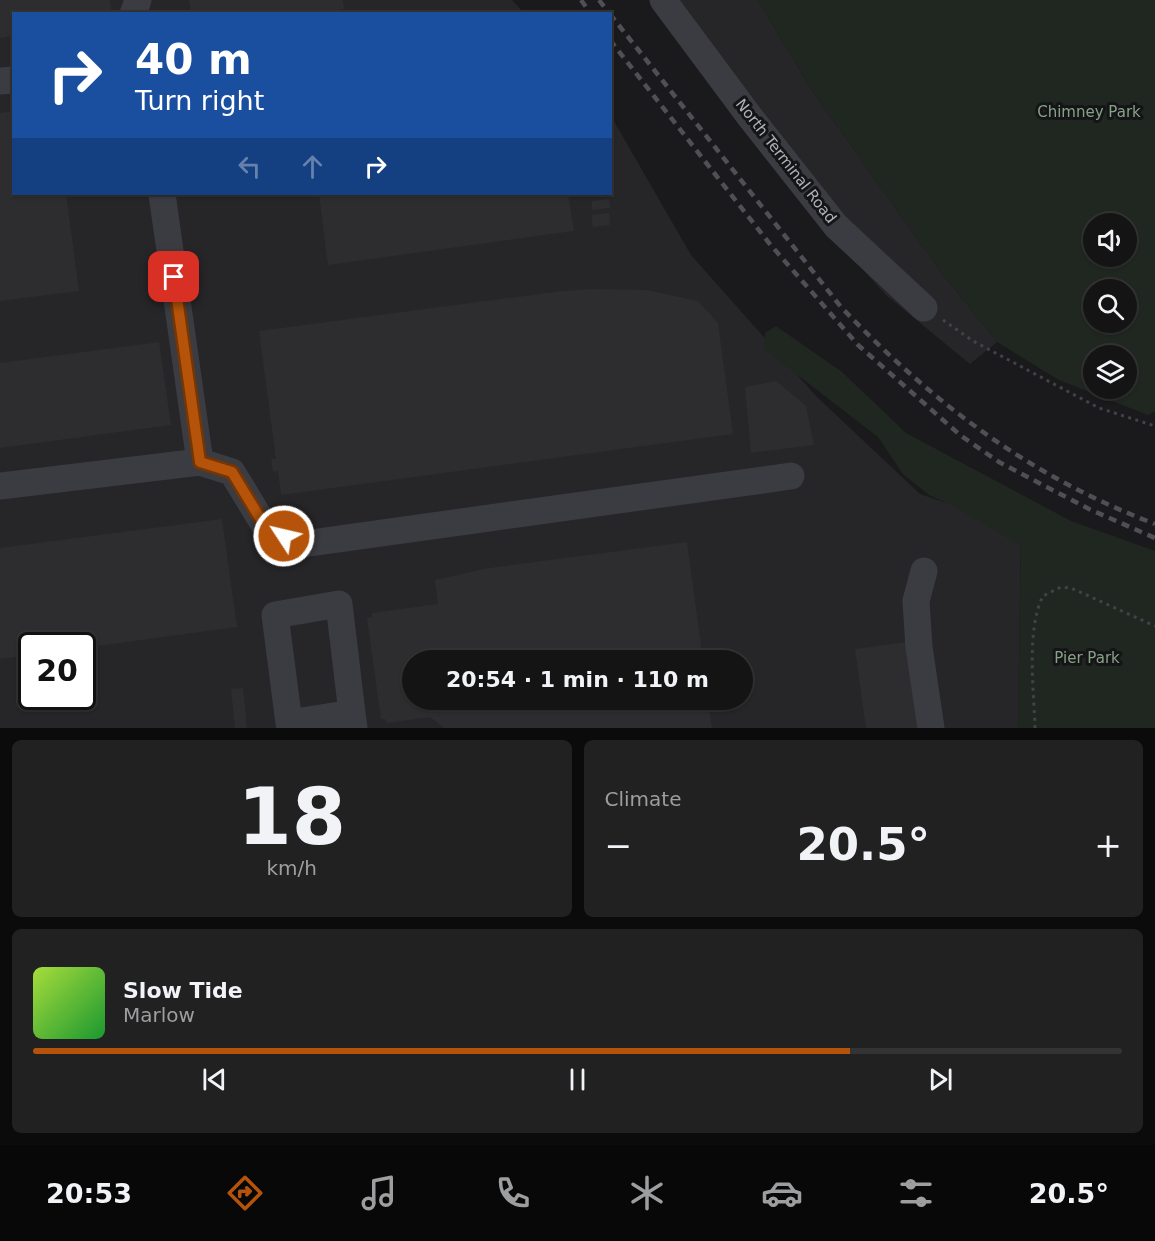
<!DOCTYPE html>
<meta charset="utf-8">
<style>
body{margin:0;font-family:"DejaVu Sans",sans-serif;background:#212122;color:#f1f3f6;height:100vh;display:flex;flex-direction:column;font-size:22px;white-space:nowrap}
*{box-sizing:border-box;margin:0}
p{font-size:20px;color:#9d9ea0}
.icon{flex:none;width:33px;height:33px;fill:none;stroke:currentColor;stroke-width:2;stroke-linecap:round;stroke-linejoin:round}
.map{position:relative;height:728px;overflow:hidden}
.drawer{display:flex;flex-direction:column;gap:12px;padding:12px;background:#0b0b0c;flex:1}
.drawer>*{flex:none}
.guide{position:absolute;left:12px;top:12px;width:600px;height:183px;border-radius:0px;box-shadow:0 2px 4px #0004,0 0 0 2px #333334;background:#1a4fa0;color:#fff;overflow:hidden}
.fabs{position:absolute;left:1083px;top:213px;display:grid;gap:12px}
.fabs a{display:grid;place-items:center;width:54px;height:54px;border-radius:50%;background:#141415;box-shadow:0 2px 4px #0004,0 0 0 2px #333334;font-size:30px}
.speed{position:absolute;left:18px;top:632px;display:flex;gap:12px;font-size:30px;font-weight:700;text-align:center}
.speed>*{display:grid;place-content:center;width:78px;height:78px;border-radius:50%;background:#141415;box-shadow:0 2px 4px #0004,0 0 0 2px #333334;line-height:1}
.speed .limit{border:3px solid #111;border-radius:9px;background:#fff;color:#111}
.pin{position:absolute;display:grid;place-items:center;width:51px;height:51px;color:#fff;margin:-26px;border-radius:12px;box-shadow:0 3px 9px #0006}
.me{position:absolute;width:66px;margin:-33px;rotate:305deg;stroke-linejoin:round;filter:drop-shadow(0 0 4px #0008)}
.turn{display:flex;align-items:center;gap:21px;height:126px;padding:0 24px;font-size:27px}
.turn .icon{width:78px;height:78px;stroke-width:2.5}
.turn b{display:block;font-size:42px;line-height:51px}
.lanes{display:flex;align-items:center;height:57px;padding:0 24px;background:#0003;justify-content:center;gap:30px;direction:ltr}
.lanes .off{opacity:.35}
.big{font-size:45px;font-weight:800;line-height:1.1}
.drawer .card{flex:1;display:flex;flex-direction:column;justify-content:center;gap:9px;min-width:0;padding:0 21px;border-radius:9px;background:#212122}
.drawer .dial{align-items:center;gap:0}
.dial b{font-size:78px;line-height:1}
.song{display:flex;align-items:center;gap:18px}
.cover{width:72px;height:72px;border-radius:9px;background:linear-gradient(135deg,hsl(80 70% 55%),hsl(130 70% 35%))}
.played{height:6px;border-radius:3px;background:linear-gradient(90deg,#b45309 75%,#333334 75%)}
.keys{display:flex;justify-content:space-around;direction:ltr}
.heat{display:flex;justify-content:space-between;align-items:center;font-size:33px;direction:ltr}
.drawer .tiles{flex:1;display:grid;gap:12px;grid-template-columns:1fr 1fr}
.card:last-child{grid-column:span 2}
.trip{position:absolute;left:402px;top:650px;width:351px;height:60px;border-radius:30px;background:#141415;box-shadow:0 2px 4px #0004,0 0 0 2px #333334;font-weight:800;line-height:60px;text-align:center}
.tabs{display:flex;height:96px;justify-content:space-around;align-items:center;background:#080808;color:#9d9ea0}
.tabs .icon{width:42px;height:42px}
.tabs .current{color:#b45309}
.tabs b{font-size:27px;color:#f1f3f6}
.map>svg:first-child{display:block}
.built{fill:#262629;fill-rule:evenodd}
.green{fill:#202721;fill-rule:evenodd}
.building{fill:#2d2d30}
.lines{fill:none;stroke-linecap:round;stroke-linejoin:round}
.path{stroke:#414348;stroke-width:3;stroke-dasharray:3 4.5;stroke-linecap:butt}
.minor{stroke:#3b3c41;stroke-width:27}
.rail{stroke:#4f5056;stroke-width:4.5;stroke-dasharray:8 6;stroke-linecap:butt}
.route-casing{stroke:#753606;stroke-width:15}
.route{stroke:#b45309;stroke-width:10}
.labels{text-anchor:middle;stroke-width:6;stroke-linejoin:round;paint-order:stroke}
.park-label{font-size:15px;fill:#87a387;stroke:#151517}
.street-label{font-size:15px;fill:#aeb2ba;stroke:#151517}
</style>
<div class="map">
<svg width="1155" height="728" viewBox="0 0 1155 728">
<rect width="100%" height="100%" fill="#1a1a1c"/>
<g class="built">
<path d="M 0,0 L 512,0 L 524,13 L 14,14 L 14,194 L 610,194 L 611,116 L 691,255 L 816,396 L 920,494 L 1021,528 L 1018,728 L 0,728 ZM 32,645 L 82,645 L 82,696 L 32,696 ZM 412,660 L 742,660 L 742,699 L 412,699 Z"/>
<polygon points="649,0 758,0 811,89 940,271 997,342 970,364 886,295 818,220"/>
</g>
<g class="green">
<path d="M 758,0 L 1155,0 L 1155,411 L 1148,415 L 1059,380 L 997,342 L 940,271 L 811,89 ZM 1094,224 L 1126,224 L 1126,256 L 1094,256 ZM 1094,290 L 1126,290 L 1126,322 L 1094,322 ZM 1094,356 L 1126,356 L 1126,388 L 1094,388 Z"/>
<polygon points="776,326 842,372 906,433 1071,521 1155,551 1155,728 1018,728 1021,546 951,505 929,495 903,474 878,437 764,349 765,333"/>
</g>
<g class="building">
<polygon points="0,0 110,0 112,14 14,14 14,36 0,38"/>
<polygon points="189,0 343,0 344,9 308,14 191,14"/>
<polygon points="14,111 14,194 66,194 79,291 0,301 0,113"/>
<polygon points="319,194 568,194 574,231 328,265"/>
<polygon points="609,199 610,208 592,210 592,201"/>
<polygon points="609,213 610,225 593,227 591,215"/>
<polygon points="592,289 647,290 698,301 718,323 733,434 281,495 278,471 273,472 271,459 276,459 259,331 562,291"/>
<polygon points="159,342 171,425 0,448 0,363"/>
<polygon points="776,381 806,406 814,445 751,453 745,387"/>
<polygon points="222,519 237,627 82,648 82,645 32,645 32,655 0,659 0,548"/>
<polygon points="687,542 703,660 412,660 412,699 708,699 712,728 444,728 430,717 387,723 385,719 381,719 367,618 372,617 372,613 438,604 435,580 489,568"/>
<polygon points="907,642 919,728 866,728 855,649"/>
<polygon points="243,688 247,728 235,728 231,689"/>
</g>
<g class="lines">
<g class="path">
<polyline points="943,320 973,341 1099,408 1155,426"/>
<path d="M 1035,728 C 1034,691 1026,629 1043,596 L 1061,587 L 1071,588 L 1155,626"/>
</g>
<g class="minor">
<polyline points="663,0 750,117 836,226 924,308"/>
<polyline points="133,14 138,0"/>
<polyline points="0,81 14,80"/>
<polyline points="162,194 200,462"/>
<polyline points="0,486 200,462 232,472 266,528 303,544 791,476"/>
<polyline points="924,571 916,601 919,647 931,728"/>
<polyline points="352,713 289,723 275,615 339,604 352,713 354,728"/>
</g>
<g class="rail">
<polyline points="581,0 591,14"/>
<polyline points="599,0 610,14"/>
<path d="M 610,14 L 841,307 C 934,404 1029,476 1155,524"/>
<polyline points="610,40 769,243 858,345 960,435 999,462 1089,509 1155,538"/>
</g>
</g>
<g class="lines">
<defs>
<polyline id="route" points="174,277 200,462 232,472 266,528 284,536"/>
</defs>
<use href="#route" class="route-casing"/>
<use href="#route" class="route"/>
</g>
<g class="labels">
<g class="park-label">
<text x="1089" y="117">Chimney Park</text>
<text x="1087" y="663">Pier Park</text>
</g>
<g class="street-label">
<text transform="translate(786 161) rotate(52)" y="5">North Terminal Road</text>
</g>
</g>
</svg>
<div class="fabs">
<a><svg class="icon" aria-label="sound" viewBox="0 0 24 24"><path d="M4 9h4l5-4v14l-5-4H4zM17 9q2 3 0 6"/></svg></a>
<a><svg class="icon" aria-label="search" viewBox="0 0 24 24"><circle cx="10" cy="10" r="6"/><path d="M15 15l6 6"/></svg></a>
<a><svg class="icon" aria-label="layers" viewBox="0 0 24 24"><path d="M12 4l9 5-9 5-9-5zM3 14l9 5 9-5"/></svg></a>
</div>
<div class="speed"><div class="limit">20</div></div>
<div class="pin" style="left:174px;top:277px;background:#d93025"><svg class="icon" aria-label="arrive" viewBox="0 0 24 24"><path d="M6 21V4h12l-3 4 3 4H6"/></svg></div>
<svg class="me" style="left:284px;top:536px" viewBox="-20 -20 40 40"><circle r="17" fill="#b45309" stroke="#fff" stroke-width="3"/><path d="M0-11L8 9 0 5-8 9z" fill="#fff"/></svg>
<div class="trip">20:54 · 1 min · 110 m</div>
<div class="guide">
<div class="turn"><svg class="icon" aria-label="right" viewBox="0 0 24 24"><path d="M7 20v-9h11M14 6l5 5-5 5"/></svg><div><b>40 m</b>Turn right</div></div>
<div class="lanes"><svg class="icon off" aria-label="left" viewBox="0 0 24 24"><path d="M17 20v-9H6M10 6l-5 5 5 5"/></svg><svg class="icon off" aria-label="ahead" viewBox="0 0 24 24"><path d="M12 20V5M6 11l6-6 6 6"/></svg><svg class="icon" aria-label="right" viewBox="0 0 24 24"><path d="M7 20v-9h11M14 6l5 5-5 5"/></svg></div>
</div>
</div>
<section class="drawer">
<div class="tiles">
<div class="card dial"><b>18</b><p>km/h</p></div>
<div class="card"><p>Climate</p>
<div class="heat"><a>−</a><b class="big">20.5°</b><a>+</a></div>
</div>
<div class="card">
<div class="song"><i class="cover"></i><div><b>Slow Tide</b><p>Marlow</p></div></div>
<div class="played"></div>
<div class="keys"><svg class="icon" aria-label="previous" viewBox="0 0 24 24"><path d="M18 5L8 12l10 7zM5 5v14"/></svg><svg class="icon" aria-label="pause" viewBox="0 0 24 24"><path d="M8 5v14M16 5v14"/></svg><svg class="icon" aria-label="next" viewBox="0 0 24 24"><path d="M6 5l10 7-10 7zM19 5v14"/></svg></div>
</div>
</div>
</section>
<nav class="tabs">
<b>20:53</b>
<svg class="icon current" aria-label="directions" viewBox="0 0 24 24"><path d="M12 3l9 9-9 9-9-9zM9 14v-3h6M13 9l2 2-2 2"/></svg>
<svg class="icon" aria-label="music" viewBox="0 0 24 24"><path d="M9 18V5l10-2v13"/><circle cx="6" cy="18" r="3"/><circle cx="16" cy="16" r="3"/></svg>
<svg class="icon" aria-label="phone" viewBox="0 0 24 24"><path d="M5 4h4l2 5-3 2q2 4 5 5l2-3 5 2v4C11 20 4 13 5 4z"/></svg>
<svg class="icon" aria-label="climate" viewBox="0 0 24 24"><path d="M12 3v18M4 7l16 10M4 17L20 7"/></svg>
<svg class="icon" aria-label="car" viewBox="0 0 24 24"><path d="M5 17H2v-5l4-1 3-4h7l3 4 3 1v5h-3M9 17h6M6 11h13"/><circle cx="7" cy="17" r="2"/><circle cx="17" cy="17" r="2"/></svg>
<svg class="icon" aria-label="filters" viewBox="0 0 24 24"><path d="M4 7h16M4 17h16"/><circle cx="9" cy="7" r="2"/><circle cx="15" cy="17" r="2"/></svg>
<b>20.5°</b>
</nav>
